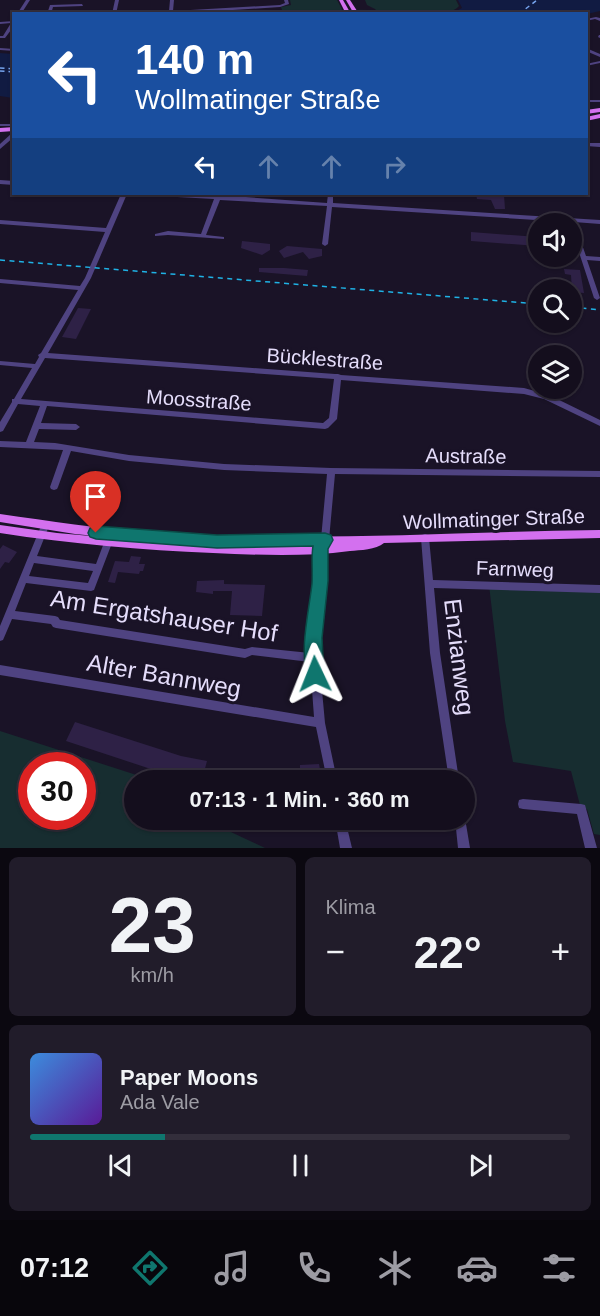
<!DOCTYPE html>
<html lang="de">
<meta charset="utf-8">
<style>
body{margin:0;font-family:Helvetica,sans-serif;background:#211c2a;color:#f1f3f6;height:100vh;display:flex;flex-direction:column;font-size:22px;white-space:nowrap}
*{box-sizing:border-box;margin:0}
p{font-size:20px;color:#9d9ca4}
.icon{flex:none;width:33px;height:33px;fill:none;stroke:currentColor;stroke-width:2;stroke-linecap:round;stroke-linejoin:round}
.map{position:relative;height:848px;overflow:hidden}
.sheet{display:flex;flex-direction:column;gap:9px;padding:9px;background:#0b0810;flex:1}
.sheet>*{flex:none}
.guide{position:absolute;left:12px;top:12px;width:576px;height:183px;border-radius:0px;box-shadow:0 2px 4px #0004,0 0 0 2px #332e3b;background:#1a4fa0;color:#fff;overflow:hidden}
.buttons{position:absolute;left:528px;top:213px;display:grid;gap:12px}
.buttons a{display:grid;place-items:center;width:54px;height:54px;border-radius:50%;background:#140e1d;box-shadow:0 2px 4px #0004,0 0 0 2px #332e3b;font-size:30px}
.speed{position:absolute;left:18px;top:752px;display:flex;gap:12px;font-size:30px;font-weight:700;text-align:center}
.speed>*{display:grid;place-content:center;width:78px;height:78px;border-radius:50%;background:#140e1d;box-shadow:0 2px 4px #0004,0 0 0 2px #332e3b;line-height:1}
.speed .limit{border:9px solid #d22;background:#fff;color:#111}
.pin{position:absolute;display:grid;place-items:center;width:51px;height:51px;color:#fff;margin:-62px -26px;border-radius:50% 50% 50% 0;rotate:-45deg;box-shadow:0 0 6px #0007}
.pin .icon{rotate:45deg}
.me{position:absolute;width:66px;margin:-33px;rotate:358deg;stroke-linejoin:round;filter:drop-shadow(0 0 4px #0008)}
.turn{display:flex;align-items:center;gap:21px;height:126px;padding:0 24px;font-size:27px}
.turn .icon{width:78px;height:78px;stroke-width:2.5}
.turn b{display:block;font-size:42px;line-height:51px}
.lanes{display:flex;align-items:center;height:57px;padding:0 24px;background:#0003;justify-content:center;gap:30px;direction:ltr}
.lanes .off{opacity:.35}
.big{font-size:45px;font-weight:700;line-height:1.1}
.sheet .tile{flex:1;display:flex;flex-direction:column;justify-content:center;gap:9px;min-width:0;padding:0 21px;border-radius:9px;background:#211c2a}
.sheet .dial{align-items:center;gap:0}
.dial b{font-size:78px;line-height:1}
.song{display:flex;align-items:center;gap:18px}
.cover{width:72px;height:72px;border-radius:9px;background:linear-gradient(135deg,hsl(210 70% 55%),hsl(270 70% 35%))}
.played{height:6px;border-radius:3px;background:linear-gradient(90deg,#0f766e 25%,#332e3b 25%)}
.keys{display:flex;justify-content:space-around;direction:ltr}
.heat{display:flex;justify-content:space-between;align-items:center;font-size:33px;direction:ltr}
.sheet .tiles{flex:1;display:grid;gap:9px;grid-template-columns:1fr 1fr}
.tile:last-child{grid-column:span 2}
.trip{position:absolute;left:124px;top:770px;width:351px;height:60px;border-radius:30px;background:#140e1d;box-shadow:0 2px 4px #0004,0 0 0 2px #332e3b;font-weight:700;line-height:60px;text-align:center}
.tab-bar{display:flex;height:96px;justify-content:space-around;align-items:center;background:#08060c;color:#9d9ca4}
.tab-bar .icon{width:42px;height:42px}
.tab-bar .selected{color:#0f766e}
.tab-bar b{font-size:27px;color:#f1f3f6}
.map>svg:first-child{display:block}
.green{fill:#172d30;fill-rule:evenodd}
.water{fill:#111b42}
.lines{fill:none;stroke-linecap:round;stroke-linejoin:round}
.ferry{stroke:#77a5ef;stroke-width:1.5;stroke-dasharray:4.5 4;stroke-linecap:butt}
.building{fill:#2e2146}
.minor{fill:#4f4381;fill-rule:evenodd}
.major{fill:#d370ef;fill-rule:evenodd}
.rail{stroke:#1fb2e5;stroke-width:1.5;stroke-dasharray:5 4.5;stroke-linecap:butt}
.route{fill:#0f766e;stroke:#0a4d48;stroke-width:1.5}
.labels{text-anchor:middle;stroke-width:6;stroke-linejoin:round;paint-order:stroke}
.street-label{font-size:20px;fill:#e5ddfb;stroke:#1a1327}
.near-street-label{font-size:24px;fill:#e5ddfb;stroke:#1a1327}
</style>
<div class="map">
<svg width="600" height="848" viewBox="0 0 600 848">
<rect width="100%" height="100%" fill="#1a1327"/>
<g class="green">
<polygon points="290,0 337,0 344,13 283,13 281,7 291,5"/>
<path d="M 365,0 L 456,0 L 459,6 C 447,21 396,11 378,12 L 375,9 L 360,10 L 361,13 L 358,14 L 356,10 L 375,9 L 367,5 Z"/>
<polygon points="489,585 600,589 600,835 594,834 587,809 581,809 571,771 513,762 505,721"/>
<path d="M 0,731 L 152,780 L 135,780 L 135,819 L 203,819 L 265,848 L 0,848 ZM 32,765 L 82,765 L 82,816 L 32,816 Z"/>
</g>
<g class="water">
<polygon points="458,0 600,0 600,11 587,14 452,13 462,8"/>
<polygon points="0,53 13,54 13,98 0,96"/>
</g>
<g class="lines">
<g class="ferry">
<polyline points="519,14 537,0"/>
<polyline points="0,68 14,69"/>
<polyline points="0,71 14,72"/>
</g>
</g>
<g class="building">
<polygon points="476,194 504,195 505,209 495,209 491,200 477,199"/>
<polygon points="471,232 538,237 538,246 471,241"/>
<polygon points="242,241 270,244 270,250 262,255 241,248"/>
<polygon points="287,246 322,249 322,256 309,259 303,252 284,258 279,251"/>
<polygon points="259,268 284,268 308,270 307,276 259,272"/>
<polygon points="564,269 580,270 584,293 572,292 571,275 565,274"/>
<polygon points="78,308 91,309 76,339 62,337"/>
<polygon points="3,545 17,552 9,563 5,562 0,569 0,549"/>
<polygon points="131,556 141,557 139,564 145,564 143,571 140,571 139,574 118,572 115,583 108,582 115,561 129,562"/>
<polygon points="224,580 224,584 265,585 262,616 230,615 232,591 213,591 213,594 196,592 197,581"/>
<polygon points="75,722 181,756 207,761 202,780 188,780 169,775 66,741"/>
<polygon points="319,764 322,780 305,780 306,775 300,774 300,765"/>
</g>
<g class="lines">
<g class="minor">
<polygon points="26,0 30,0 21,14 17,14"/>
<polygon points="115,0 119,0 116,14 112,14"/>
<polygon points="170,0 174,0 173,11 280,5 285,3 284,0 288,0 289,4 280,7 171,14 140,14 169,11"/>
<polygon points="82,4 83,6 53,7 51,14 47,14 50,5"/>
<polygon points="596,17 600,18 600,21 595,19 586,21 586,19"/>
<polygon points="14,21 14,26 5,38 0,38 0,36 3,36 11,23 0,24 0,22"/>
<polygon points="599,35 600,35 600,38 598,37"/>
<polygon points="0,48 14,49 14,51 0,50"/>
<polygon points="586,48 600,54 600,57 586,51"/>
<polygon points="600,61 600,63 586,66 586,64"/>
<rect x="586" y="100" width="14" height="2"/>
<polygon points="0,124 11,124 13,125 11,126 0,126"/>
<polygon points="12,133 14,133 14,137 0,149 0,144"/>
<polygon points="586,143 600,143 600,147 586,146"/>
<polygon points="0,180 14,181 14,185 0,184"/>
<path d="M 121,194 L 127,194 L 91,278 L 48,353 L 335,374 L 338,374 L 341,375 L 524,388 L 549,395 L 600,420 L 600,426 L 544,399 L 524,394 L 341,380 L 337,419 L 328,428 L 325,429 L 47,406 L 41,423 L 76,424 L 80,427 L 76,430 L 39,429 L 34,442 L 55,443 L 129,455 L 224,464 L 331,468 L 600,471 L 600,477 L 335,474 L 329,540 L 324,549 L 324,581 L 319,658 L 325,723 L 337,780 L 327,780 L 316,727 L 0,675 L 0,665 L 314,717 L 310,662 L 252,655 L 245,658 L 56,628 L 53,627 L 51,624 L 12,619 L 3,640 L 0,641 L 0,626 L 41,526 L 42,524 L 45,523 L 48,524 L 49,526 L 37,556 L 96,564 L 105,540 L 108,539 L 111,540 L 112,543 L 94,590 L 91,591 L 26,583 L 15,611 L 55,616 L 58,617 L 60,620 L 245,649 L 252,647 L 310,653 L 316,581 L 316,548 L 321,539 L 327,474 L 224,470 L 129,461 L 71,451 L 58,487 L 57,489 L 54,490 L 51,489 L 50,487 L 63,450 L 0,447 L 0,441 L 26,442 L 40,406 L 18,404 L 3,431 L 0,432 L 0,422 L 12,402 L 12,399 L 14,399 L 32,368 L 0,365 L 0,361 L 35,364 L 39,357 L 38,355 L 41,353 L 78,290 L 0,283 L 0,279 L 80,286 L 85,278 L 105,232 L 0,224 L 0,220 L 106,228 ZM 45,358 L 334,379 L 329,418 L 323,423 L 21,399 ZM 34,563 L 93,571 L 88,583 L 29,576 Z"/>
<polygon points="157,194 218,195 327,203 328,194 333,194 333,203 600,220 600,224 574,222 586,256 600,257 600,261 587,260 600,298 597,300 594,298 572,231 572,224 569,224 568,222 332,207 328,244 325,246 322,244 327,206 220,200 206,235 224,237 224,239 168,235 155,236 155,234 168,231 201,234 214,199 159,196"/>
<polygon points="425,534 428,535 429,538 433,580 600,585 600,593 434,588 440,653 459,780 449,780 430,653 421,538 422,535"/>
<polygon points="523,799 581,804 585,805 597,848 585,848 577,814 523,809 519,808 518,804 519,800"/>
<polygon points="465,818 470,848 458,848 455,819 465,819"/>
<polygon points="335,819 345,819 352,848 340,848"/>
</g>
<g class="major">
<polygon points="339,0 343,0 351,14 346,14"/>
<polygon points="346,0 350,0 359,14 354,14"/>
<polygon points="600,108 600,112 586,114 586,110"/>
<polygon points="600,114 600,118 586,121 586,117"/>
<polygon points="14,127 14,131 0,132 0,128"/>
<path d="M 0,514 C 50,521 99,529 149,532 C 299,543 450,532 600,530 L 600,538 L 384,543 C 376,550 360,550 350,551 C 305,557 258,555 213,553 C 142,550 71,544 0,533 L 0,525 L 57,533 L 147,541 L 75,534 L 0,522 ZM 160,541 L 225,544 L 330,544 C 274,549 216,545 160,541 Z"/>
</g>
<g class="rail">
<polyline points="0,260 538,304"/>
<polyline points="572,307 600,310"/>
</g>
</g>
<path class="route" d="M 96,526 L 217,535 L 325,533 L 331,535 L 333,540 L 328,549 L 328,581 L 322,638 L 324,674 L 321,680 L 315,683 L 309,680 C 298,655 309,611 312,584 C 313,571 311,558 313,546 L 217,548 L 96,539 L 90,537 L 88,533 L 90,528 Z"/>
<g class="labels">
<g class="street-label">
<text transform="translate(325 359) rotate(4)" y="7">Bücklestraße</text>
<text transform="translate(199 400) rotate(4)" y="7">Moosstraße</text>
<text transform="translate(466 456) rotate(1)" y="7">Austraße</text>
<text transform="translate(494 519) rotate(-2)" y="7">Wollmatinger Straße</text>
<text transform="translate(515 569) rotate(2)" y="7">Farnweg</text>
</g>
<g class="near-street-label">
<text transform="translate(164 616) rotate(9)" y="8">Am Ergatshauser Hof</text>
<text transform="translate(459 657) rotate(83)" y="8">Enzianweg</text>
<text transform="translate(164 676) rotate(10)" y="8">Alter Bannweg</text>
</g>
</g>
</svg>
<div class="buttons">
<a><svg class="icon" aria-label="sound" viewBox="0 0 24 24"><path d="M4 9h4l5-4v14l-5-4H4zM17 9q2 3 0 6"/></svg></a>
<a><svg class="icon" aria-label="search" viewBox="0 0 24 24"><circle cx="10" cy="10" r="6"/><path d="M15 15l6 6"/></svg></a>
<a><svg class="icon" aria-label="layers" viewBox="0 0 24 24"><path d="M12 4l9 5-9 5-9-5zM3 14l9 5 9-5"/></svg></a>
</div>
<div class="speed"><div class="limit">30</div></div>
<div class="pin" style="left:96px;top:533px;background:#d93025"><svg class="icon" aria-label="arrive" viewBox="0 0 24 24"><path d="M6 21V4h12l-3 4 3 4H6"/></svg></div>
<svg class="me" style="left:315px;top:674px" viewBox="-20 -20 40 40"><path d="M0-17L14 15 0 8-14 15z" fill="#0f766e" stroke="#fff" stroke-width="4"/></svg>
<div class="trip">07:13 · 1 Min. · 360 m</div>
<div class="guide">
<div class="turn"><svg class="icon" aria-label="left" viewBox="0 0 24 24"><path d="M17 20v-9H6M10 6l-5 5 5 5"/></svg><div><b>140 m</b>Wollmatinger Straße</div></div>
<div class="lanes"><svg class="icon" aria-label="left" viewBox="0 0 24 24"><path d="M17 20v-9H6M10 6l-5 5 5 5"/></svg><svg class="icon off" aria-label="ahead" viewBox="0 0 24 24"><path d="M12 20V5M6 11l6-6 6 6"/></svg><svg class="icon off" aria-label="ahead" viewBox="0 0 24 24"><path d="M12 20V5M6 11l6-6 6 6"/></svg><svg class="icon off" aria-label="right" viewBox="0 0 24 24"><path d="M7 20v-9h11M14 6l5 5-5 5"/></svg></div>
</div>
</div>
<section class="sheet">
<div class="tiles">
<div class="tile dial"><b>23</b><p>km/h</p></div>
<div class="tile"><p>Klima</p>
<div class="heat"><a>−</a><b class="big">22°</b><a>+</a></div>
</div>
<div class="tile">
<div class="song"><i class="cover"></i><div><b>Paper Moons</b><p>Ada Vale</p></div></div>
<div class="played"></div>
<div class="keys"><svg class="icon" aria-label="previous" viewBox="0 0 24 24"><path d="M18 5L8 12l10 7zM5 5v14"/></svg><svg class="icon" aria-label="pause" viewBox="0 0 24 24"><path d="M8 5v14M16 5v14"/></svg><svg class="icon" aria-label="next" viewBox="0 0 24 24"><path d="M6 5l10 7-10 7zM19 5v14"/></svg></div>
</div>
</div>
</section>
<nav class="tab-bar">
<b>07:12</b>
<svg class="icon selected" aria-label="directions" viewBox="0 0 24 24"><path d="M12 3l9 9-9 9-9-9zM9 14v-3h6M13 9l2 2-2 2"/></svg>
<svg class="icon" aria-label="music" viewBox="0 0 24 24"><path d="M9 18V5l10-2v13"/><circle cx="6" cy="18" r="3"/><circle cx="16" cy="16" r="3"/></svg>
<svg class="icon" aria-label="phone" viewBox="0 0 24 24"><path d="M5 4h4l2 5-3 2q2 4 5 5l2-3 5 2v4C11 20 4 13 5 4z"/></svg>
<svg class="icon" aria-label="climate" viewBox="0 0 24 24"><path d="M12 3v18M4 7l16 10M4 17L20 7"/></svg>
<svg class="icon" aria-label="car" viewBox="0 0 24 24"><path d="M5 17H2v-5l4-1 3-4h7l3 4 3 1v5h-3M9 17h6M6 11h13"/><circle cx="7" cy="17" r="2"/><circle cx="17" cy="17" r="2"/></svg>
<svg class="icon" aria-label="filters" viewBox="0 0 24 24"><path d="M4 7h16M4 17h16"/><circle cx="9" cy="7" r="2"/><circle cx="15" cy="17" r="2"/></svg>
</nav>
